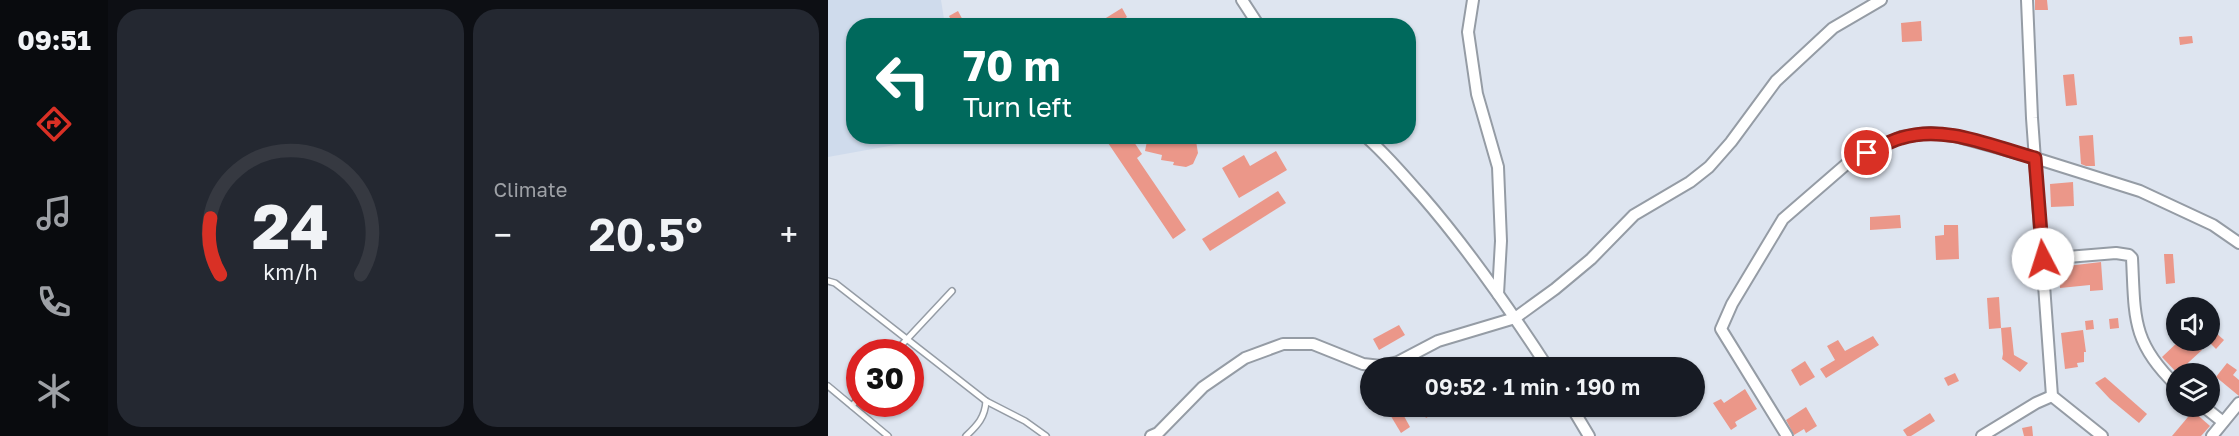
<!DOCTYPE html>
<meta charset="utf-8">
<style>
body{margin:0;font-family:"Golos Text",sans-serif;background:#242831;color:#f1f3f6;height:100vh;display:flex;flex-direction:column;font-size:22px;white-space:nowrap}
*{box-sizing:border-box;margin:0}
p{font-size:20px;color:#9ea1a6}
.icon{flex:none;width:33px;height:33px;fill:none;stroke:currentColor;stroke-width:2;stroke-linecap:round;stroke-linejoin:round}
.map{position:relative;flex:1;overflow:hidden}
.panel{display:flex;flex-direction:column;gap:9px;padding:9px;background:#0d0f14;width:720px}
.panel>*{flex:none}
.guide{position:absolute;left:18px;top:18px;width:570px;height:126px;border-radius:24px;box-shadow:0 2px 4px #0004;background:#00695c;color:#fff;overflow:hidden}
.controls{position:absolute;left:1338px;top:297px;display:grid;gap:12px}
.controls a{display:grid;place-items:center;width:54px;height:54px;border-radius:50%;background:#171b24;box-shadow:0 2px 4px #0004;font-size:30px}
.speed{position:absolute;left:18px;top:339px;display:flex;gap:12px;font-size:30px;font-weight:700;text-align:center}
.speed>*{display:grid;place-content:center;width:78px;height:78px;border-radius:50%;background:#171b24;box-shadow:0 2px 4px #0004;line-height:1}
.speed .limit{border:9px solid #d22;background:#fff;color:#111}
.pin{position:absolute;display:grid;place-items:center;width:51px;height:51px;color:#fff;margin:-26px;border:3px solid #fff;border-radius:50%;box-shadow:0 2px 6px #0007}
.me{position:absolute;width:66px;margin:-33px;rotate:355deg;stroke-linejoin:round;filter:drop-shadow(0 0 4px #0008)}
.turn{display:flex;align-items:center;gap:21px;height:126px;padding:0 18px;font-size:27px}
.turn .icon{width:78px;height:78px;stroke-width:2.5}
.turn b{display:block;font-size:42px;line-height:51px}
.big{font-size:45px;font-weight:600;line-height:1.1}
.panel .widget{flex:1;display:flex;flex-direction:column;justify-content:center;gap:9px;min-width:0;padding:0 21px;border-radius:24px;background:#242831}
.panel .dial{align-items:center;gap:0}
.dial svg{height:156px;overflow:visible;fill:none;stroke:#363941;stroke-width:7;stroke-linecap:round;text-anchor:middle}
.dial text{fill:#f1f3f6;stroke:none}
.heat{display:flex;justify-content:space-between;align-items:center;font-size:33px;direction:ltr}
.panel .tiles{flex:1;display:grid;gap:9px;grid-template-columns:repeat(2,1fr)}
.trip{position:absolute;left:532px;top:357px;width:345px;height:60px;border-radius:30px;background:#171b24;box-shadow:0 2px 4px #0004;font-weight:600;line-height:60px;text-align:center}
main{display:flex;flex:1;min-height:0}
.dock{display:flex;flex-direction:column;width:108px;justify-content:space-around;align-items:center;background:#090b0e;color:#9ea1a6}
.dock .icon{width:42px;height:42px}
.dock .current{color:#d93025}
.dock b{font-size:27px;color:#f1f3f6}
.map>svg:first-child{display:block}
.built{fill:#cfdbec}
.building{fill:#eb9789}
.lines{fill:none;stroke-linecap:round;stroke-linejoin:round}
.service-casing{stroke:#959ca5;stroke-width:8}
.minor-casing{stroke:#959ca5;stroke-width:14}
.service{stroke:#fff;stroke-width:5}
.minor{stroke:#fff;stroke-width:10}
.route-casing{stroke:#8d1f18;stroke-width:15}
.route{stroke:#d93025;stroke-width:10}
</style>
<main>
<nav class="dock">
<b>09:51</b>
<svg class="icon current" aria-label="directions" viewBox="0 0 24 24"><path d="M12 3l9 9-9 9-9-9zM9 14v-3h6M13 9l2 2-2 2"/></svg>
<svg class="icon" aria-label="music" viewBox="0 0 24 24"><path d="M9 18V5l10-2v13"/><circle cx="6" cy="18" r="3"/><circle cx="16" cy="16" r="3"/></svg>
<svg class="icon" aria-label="phone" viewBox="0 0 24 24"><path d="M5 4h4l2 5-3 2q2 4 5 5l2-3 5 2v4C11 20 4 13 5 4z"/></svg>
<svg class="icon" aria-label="climate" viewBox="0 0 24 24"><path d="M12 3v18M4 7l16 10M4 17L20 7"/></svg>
</nav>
<section class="panel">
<div class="tiles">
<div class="widget dial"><svg viewBox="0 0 100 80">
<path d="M14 69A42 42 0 1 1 86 69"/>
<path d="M14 69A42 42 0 0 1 9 40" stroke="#d93025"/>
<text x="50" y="56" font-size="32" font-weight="700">24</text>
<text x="50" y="72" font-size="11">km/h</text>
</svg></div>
<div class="widget"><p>Climate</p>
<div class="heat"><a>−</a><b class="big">20.5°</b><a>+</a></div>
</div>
</div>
</section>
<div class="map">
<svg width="1411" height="436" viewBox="0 0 1411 436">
<rect width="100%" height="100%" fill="#dee5f0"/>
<polygon class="built" points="0,0 113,0 117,25 26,26 26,136 111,137 0,157"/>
<g class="building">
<polygon points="1207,0 1219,0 1220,10 1207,10"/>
<polygon points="294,8 299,17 286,26 265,26"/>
<polygon points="130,11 138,26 126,26 121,16"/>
<polygon points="1093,21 1094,41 1074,42 1073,23"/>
<polygon points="1364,36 1365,43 1352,45 1351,37"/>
<polygon points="1246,74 1249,105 1238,106 1235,75"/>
<polygon points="1265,135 1267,166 1258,166 1253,164 1251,136"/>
<polygon points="284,136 302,136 314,154 309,158 358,230 345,239 278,140"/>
<polygon points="320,136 362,136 363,141 368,141 370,153 365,164 358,167 345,165 346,162 333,160 334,155 317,151"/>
<polygon points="448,151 459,170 411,198 394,168 416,155 422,166"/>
<polygon points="1245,182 1246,206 1223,207 1222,184"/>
<polygon points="450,191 458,203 382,251 374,239"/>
<polygon points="1072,215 1073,228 1042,230 1042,217"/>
<polygon points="1116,225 1130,225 1131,259 1108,260 1107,236 1116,235"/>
<polygon points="1336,254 1345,254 1347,283 1338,284"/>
<polygon points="1273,262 1275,290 1262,291 1262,285 1232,288 1231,267"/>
<polygon points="1171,297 1173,328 1161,329 1159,298"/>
<polygon points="1290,318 1291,328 1282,329 1281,319"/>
<polygon points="1265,320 1266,329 1258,330 1257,321"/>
<polygon points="571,325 577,335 551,350 545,339"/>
<polygon points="1183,327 1186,355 1200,363 1192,372 1174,359 1175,354 1173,328"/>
<polygon points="1255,330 1258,352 1256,352 1256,362 1249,363 1250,367 1237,369 1233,333"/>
<polygon points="1388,333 1396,340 1388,349 1381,342"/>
<polygon points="1045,336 1051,345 998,378 992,369 1007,360 999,346 1010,340 1017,351"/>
<polygon points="1352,340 1366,340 1374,350 1349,373 1334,357"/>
<polygon points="977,361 987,377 972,386 963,370"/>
<polygon points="1399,363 1409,370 1405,375 1411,380 1411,396 1388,377"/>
<polygon points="1127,373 1131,381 1120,386 1116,378"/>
<polygon points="1277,377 1319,414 1311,423 1282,399 1267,383"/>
<polygon points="917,389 929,409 907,422 909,426 903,430 885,403 893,399 896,403"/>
<polygon points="591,406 617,406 598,418"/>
<polygon points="571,407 582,427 573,433 561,413"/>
<polygon points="978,407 989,426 978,433 976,429 966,435 958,420"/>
<polygon points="1365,411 1382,426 1373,436 1344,436"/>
<polygon points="1102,413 1107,421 1083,436 1079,436 1075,430"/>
<polygon points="1204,426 1205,436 1196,436 1194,428"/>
</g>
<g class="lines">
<defs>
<g id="service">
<polyline points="0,281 7,283 158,401 197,421 218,436"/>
<polyline points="67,352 124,291"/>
<polyline points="0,386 60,436"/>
<polyline points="24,406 32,396"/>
<path d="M 138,436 C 150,425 157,417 158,401"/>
</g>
<g id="minor">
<polyline points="414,0 431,26"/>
<polyline points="645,0 640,32 649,94 670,167 673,241 670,294"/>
<polyline points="1199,0 1204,118 1224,396 1274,436"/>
<path d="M 537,136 C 558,154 576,176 594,196 C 641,250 681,308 720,368"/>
<path d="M 1215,259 L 1288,253 L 1301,255 L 1304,258 C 1307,316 1303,342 1348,385"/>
<polyline points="743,406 761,436"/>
<polyline points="1375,406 1395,422"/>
<polyline points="323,436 330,433 375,387 417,358 455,344 485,344 535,364 553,366 570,362 610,341 687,318 727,289 763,259 806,215 862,182 881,167 903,142 948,81 1005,28 1053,0"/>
<polyline points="959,436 893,329 904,304 955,219 1022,161 1073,137 1102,133 1127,136 1207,158 1312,191 1385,225 1411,243"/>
<polyline points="1154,436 1208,403 1224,396"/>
<polyline points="1384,436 1411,403"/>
</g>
</defs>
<use href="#service" class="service-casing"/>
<use href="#minor" class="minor-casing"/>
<use href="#service" class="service"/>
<use href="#minor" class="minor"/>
</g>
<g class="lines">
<defs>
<path id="route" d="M 1039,153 C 1050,148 1062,141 1073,138 C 1117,124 1165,147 1207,158 L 1215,259"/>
</defs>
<use href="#route" class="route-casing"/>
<use href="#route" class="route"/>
</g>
</svg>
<div class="controls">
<a><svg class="icon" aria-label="sound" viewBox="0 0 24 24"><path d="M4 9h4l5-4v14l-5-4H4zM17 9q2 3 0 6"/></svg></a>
<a><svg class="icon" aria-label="layers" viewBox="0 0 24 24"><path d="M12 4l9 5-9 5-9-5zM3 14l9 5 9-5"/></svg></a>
</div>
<div class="speed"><div class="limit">30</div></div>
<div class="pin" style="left:1039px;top:153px;background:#d93025"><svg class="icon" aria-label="arrive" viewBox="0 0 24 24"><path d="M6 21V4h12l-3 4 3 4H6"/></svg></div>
<svg class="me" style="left:1215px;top:259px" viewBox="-20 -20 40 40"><circle r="19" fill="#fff"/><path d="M0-13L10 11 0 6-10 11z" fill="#d93025"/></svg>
<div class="trip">09:52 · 1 min · 190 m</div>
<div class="guide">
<div class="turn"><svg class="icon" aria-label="left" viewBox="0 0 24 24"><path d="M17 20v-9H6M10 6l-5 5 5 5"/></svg><div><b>70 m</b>Turn left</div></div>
</div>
</div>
</main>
